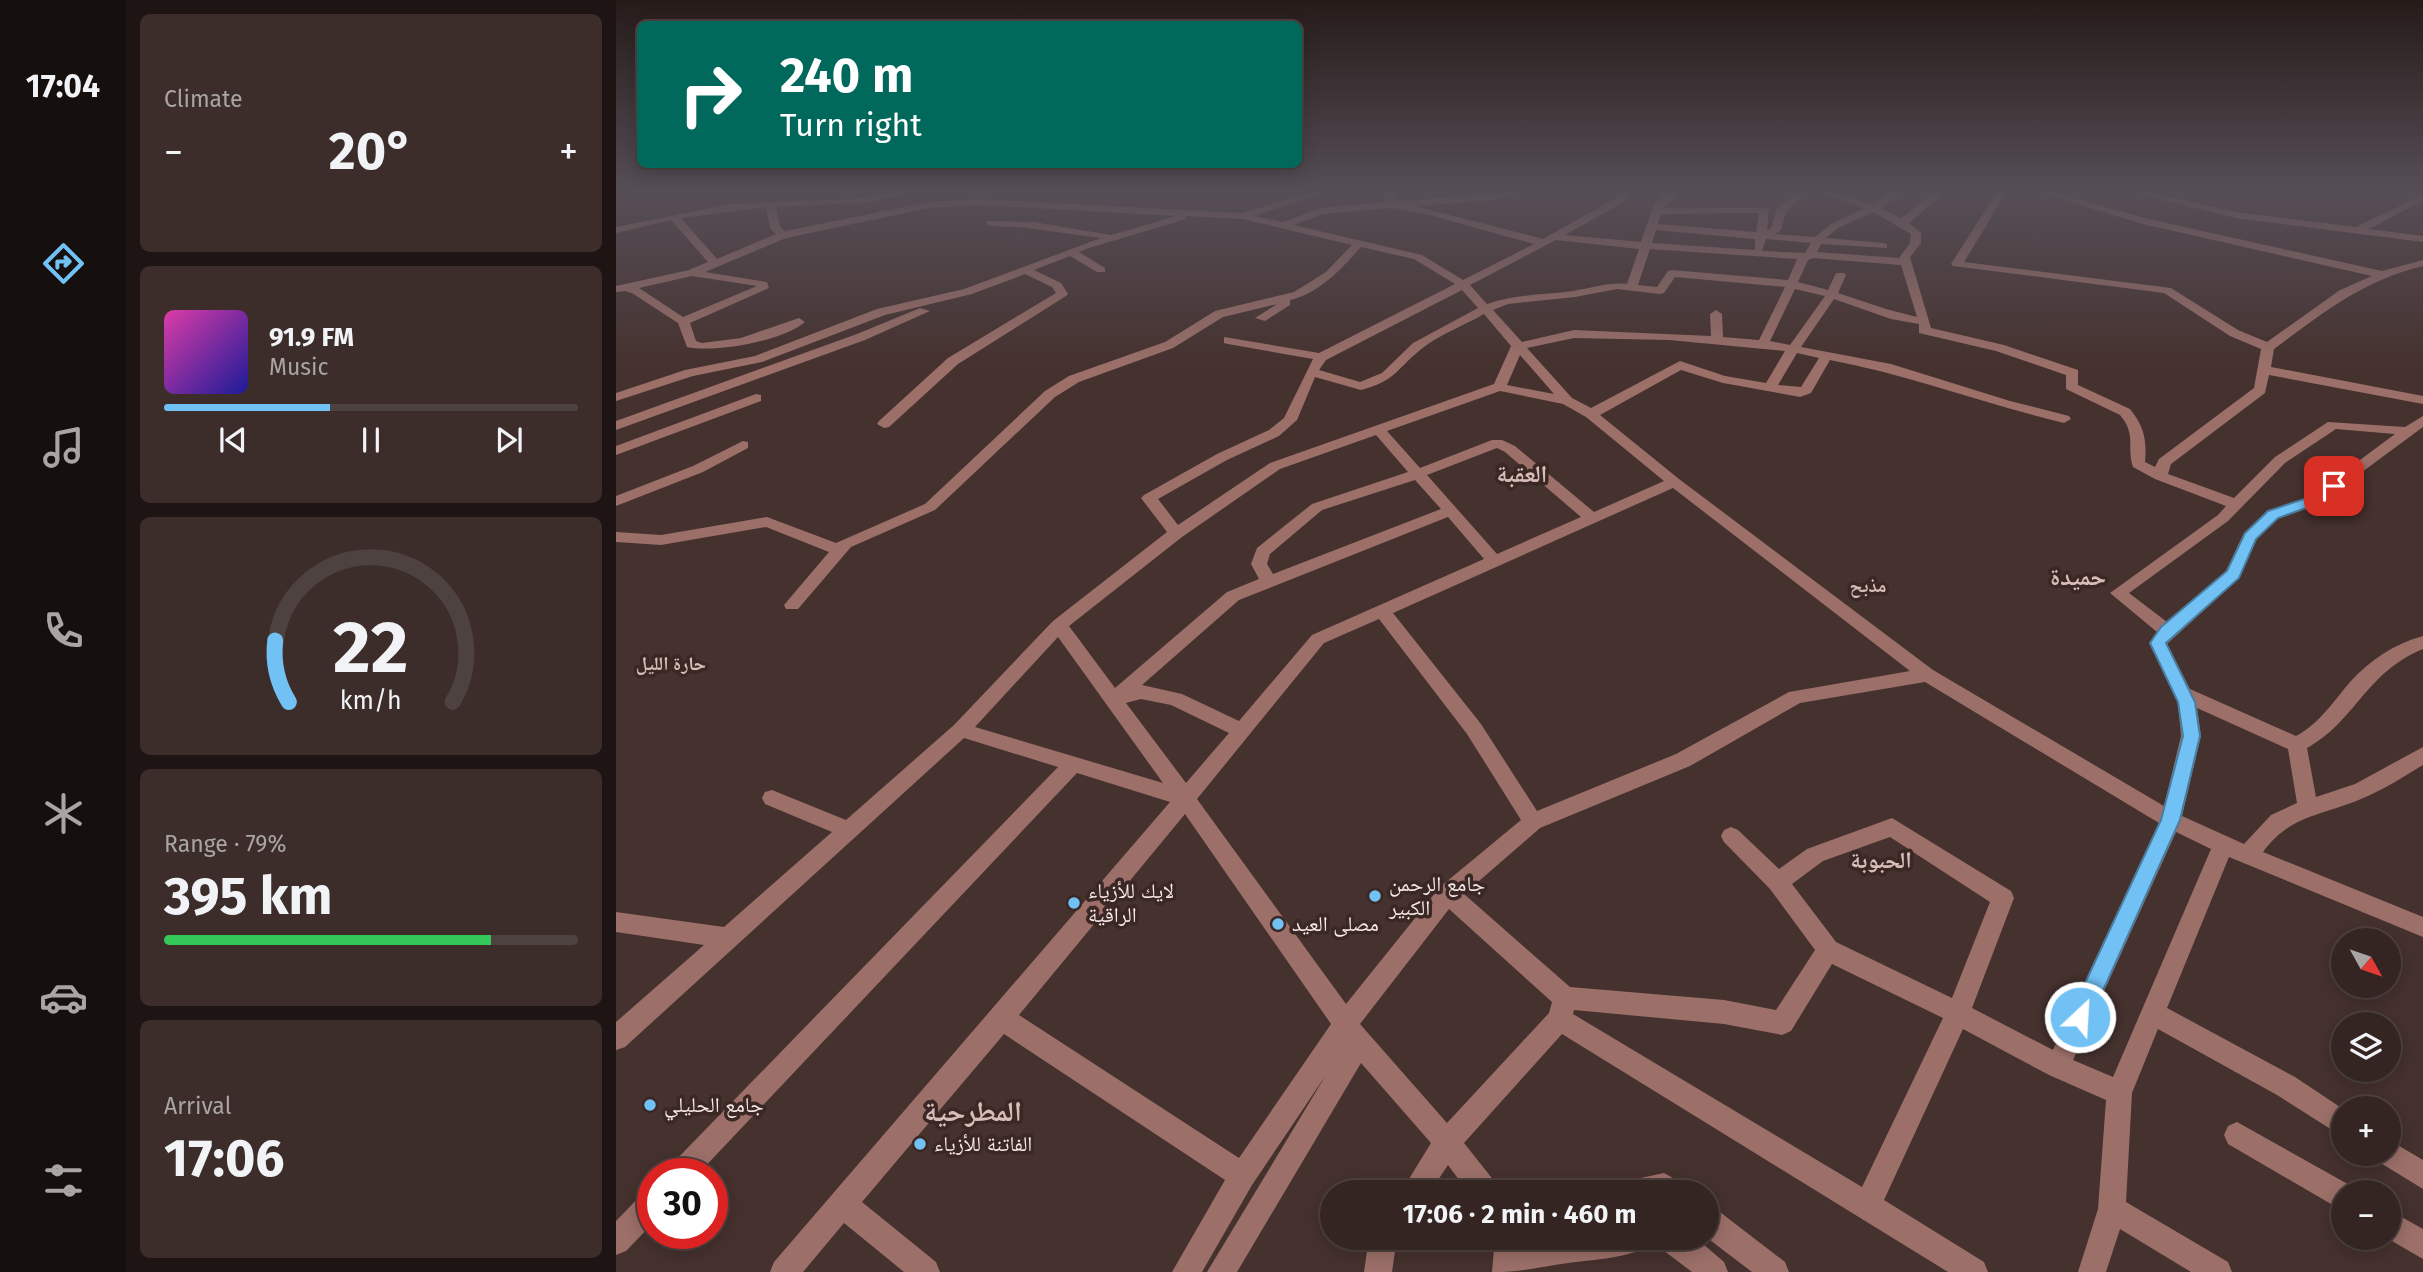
<!DOCTYPE html>
<meta charset="utf-8">
<style>
body{margin:0;font-family:"Fira Sans","Noto Naskh Arabic",sans-serif;background:#3c2d2a;color:#f1f3f6;height:100vh;display:flex;flex-direction:column;font-size:26px;white-space:nowrap}
*{box-sizing:border-box;margin:0}
p{font-size:23px;color:#a9a5a5}
.icon{flex:none;width:38px;height:38px;fill:none;stroke:currentColor;stroke-width:2;stroke-linecap:round;stroke-linejoin:round}
.map{position:relative;flex:1;overflow:hidden}
.details{display:flex;flex-direction:column;gap:14px;padding:14px;background:#1d1413;width:490px}
.details>*{flex:none}
.top-card{position:absolute;left:21px;top:21px;width:665px;height:147px;border-radius:10px;box-shadow:0 4px 18px #0003,0 0 0 2px #4e4240;background:#00695c;color:#fff;overflow:hidden}
.needle{width:46px;rotate:130deg}
.controls{position:absolute;left:1715px;top:928px;display:grid;gap:14px}
.controls a{display:grid;place-items:center;width:70px;height:70px;border-radius:50%;background:#342522;box-shadow:0 4px 18px #0003,0 0 0 2px #4e4240;font-size:35px}
.speed{position:absolute;left:21px;top:1158px;display:flex;gap:14px;font-size:35px;font-weight:700;text-align:center}
.speed>*{display:grid;place-content:center;width:91px;height:91px;border-radius:50%;background:#342522;box-shadow:0 4px 18px #0003,0 0 0 2px #4e4240;line-height:1}
.speed .limit{border:10px solid #d22;background:#fff;color:#111}
.pin{position:absolute;display:grid;place-items:center;width:60px;height:60px;color:#fff;margin:-30px;border-radius:14px;box-shadow:0 4px 10px #0006}
.me{position:absolute;width:77px;margin:-38px;rotate:25deg;stroke-linejoin:round;filter:drop-shadow(0 0 5px #0008)}
.turn{display:flex;align-items:center;gap:24px;height:147px;padding:0 28px;font-size:32px}
.turn .icon{width:91px;height:91px;stroke-width:2.5}
.turn b{display:block;font-size:49px;line-height:60px}
.big{font-size:52px;font-weight:700;line-height:1.1}
.details .card{flex:1;display:flex;flex-direction:column;justify-content:center;gap:10px;min-width:0;padding:0 24px;border-radius:10px;background:#3c2d2a}
.details .dial{align-items:center;gap:0}
.dial svg{height:182px;overflow:visible;fill:none;stroke:#4e4240;stroke-width:7;stroke-linecap:round;text-anchor:middle}
.dial text{fill:#f1f3f6;stroke:none}
.song{display:flex;align-items:center;gap:21px}
.cover{width:84px;height:84px;border-radius:10px;background:linear-gradient(135deg,hsl(320 70% 55%),hsl(240 70% 35%))}
.played{height:7px;border-radius:4px;background:linear-gradient(90deg,#71c1f5 40%,#4e4240 40%)}
.keys{display:flex;justify-content:space-around;direction:ltr}
.heat{display:flex;justify-content:space-between;align-items:center;font-size:38px;direction:ltr}
.charge{height:10px;border-radius:5px;background:linear-gradient(90deg,#34c759 79%,#4e4240 0)}
.trip{position:absolute;left:704px;top:1180px;width:399px;height:70px;border-radius:35px;background:#342522;box-shadow:0 4px 18px #0003,0 0 0 2px #4e4240;font-weight:700;line-height:70px;text-align:center}
main{display:flex;flex:1;min-height:0}
.tab-bar{display:flex;flex-direction:column;width:126px;justify-content:space-around;align-items:center;background:#150f0e;color:#a9a5a5}
.tab-bar .icon{width:49px;height:49px}
.tab-bar .current{color:#71c1f5}
.tab-bar b{font-size:32px;color:#f1f3f6}
.map>svg:first-child{display:block}
.lines{fill:none;stroke-linecap:round;stroke-linejoin:round}
.minor{fill:#9c7069;fill-rule:evenodd}
.route{fill:#71c1f5;stroke:#497d9f;stroke-width:2}
.poi-dot{fill:#71c1f5;stroke:#3b2724;stroke-width:2.5}
.labels{text-anchor:middle;stroke-width:7;stroke-linejoin:round;paint-order:stroke}
.neighbourhood-label{font-size:19px;font-weight:bold;fill:#d7bdb9;stroke:#3b2724}
.near-poi-label{font-size:21px;fill:#f6e9e7;stroke:#3b2724;text-anchor:start}
.near-neighbourhood-label{font-size:23px;font-weight:bold;fill:#d7bdb9;stroke:#3b2724}
.district-label{font-size:24px;font-weight:bold;fill:#d7bdb9;stroke:#3b2724}
.near-district-label{font-size:28px;font-weight:bold;fill:#d7bdb9;stroke:#3b2724}
</style>
<main>
<nav class="tab-bar">
<b>17:04</b>
<svg class="icon current" aria-label="directions" viewBox="0 0 24 24"><path d="M12 3l9 9-9 9-9-9zM9 14v-3h6M13 9l2 2-2 2"/></svg>
<svg class="icon" aria-label="music" viewBox="0 0 24 24"><path d="M9 18V5l10-2v13"/><circle cx="6" cy="18" r="3"/><circle cx="16" cy="16" r="3"/></svg>
<svg class="icon" aria-label="phone" viewBox="0 0 24 24"><path d="M5 4h4l2 5-3 2q2 4 5 5l2-3 5 2v4C11 20 4 13 5 4z"/></svg>
<svg class="icon" aria-label="climate" viewBox="0 0 24 24"><path d="M12 3v18M4 7l16 10M4 17L20 7"/></svg>
<svg class="icon" aria-label="car" viewBox="0 0 24 24"><path d="M5 17H2v-5l4-1 3-4h7l3 4 3 1v5h-3M9 17h6M6 11h13"/><circle cx="7" cy="17" r="2"/><circle cx="17" cy="17" r="2"/></svg>
<svg class="icon" aria-label="filters" viewBox="0 0 24 24"><path d="M4 7h16M4 17h16"/><circle cx="9" cy="7" r="2"/><circle cx="15" cy="17" r="2"/></svg>
</nav>
<section class="details">
<div class="card"><p>Climate</p>
<div class="heat"><a>−</a><b class="big">20°</b><a>+</a></div>
</div>
<div class="card">
<div class="song"><i class="cover"></i><div><b>91.9 FM</b><p>Music</p></div></div>
<div class="played"></div>
<div class="keys"><svg class="icon" aria-label="previous" viewBox="0 0 24 24"><path d="M18 5L8 12l10 7zM5 5v14"/></svg><svg class="icon" aria-label="pause" viewBox="0 0 24 24"><path d="M8 5v14M16 5v14"/></svg><svg class="icon" aria-label="next" viewBox="0 0 24 24"><path d="M6 5l10 7-10 7zM19 5v14"/></svg></div>
</div>
<div class="card dial"><svg viewBox="0 0 100 80">
<path d="M14 69A42 42 0 1 1 86 69"/>
<path d="M14 69A42 42 0 0 1 8 42" stroke="#71c1f5"/>
<text x="50" y="56" font-size="32" font-weight="700">22</text>
<text x="50" y="72" font-size="11">km/h</text>
</svg></div>
<div class="card"><p>Range · 79%</p><b class="big">395 km</b><div class="charge"></div></div>
<div class="card"><p>Arrival</p><b class="big">17:06</b></div>
</section>
<div class="map">
<svg width="1807" height="1272" viewBox="0 0 1807 1272">
<rect width="100%" height="100%" fill="#45312e"/>
<g class="lines">
<g class="minor">
<path d="M 288,190 L 302,190 L 257,202 L 160,207 L 164,227 L 169,231 L 313,202 L 363,199 L 626,213 L 700,190 L 714,190 L 638,216 L 667,222 L 704,208 L 770,202 L 767,190 L 777,190 L 780,202 L 910,190 L 908,192 L 876,200 L 799,206 L 927,239 L 1000,198 L 1004,190 L 1014,190 L 1008,202 L 949,235 L 1025,242 L 1038,204 L 1055,190 L 1066,190 L 1047,208 L 1153,208 L 1151,230 L 1155,228 L 1161,209 L 1183,190 L 1193,190 L 1170,212 L 1165,230 L 1159,234 L 1199,237 L 1215,224 L 1249,208 L 1194,190 L 1208,190 L 1257,205 L 1277,190 L 1288,190 L 1265,208 L 1285,218 L 1322,190 L 1332,190 L 1293,223 L 1305,233 L 1305,243 L 1294,257 L 1315,328 L 1388,345 L 1462,370 L 1462,385 L 1514,409 C 1528,426 1531,440 1529,462 L 1539,467 L 1543,459 L 1638,388 L 1645,349 L 1614,336 L 1548,293 L 1337,266 L 1335,264 L 1382,190 L 1392,190 L 1348,262 L 1555,288 L 1622,330 L 1651,342 L 1724,290 L 1756,276 L 1527,224 L 1415,190 L 1429,190 L 1533,219 L 1766,271 L 1807,260 L 1807,266 C 1746,281 1708,312 1658,349 L 1655,367 L 1807,396 L 1807,404 L 1653,375 L 1649,393 L 1555,464 L 1552,474 L 1618,498 L 1659,457 L 1712,422 L 1789,427 L 1807,416 L 1807,427 L 1704,503 L 1662,517 L 1641,539 L 1623,578 L 1551,644 L 1574,689 L 1680,736 C 1703,724 1717,702 1734,682 C 1754,660 1778,644 1807,636 L 1807,649 C 1749,673 1739,722 1691,748 L 1700,797 L 1739,784 L 1807,747 L 1807,765 C 1787,777 1767,790 1745,799 C 1705,816 1674,815 1647,852 L 1807,917 L 1807,937 L 1613,857 L 1551,1008 L 1679,1077 L 1727,1109 L 1727,1137 L 1661,1095 L 1542,1029 L 1516,1093 L 1510,1202 L 1612,1262 L 1616,1272 L 1575,1272 L 1504,1229 L 1490,1272 L 1462,1272 L 1482,1209 L 1490,1100 L 1433,1075 L 1347,1029 L 1268,1200 L 1368,1262 L 1372,1272 L 1332,1272 L 946,1034 L 848,1143 L 879,1182 L 882,1192 L 852,1192 L 832,1165 L 814,1192 L 785,1192 L 815,1143 L 745,1063 L 621,1272 L 591,1272 L 710,1075 L 636,1185 L 586,1272 L 556,1272 L 609,1180 L 388,1034 L 246,1202 L 320,1262 L 324,1272 L 288,1272 L 228,1223 L 187,1272 L 154,1272 L 158,1262 L 554,802 L 461,773 L 82,1174 L 51,1174 L 55,1165 L 442,767 L 348,738 L 9,1047 L 0,1050 L 0,1022 L 88,945 L 0,932 L 0,912 L 108,927 L 216,832 L 149,804 L 146,798 L 149,792 L 156,790 L 230,820 L 338,725 L 437,621 L 551,532 L 525,498 L 528,495 L 601,454 L 653,430 L 668,418 L 697,359 L 612,344 L 608,343 L 608,337 L 703,353 L 839,284 L 798,259 L 745,247 C 725,269 704,293 674,300 L 674,305 L 649,321 L 639,318 L 661,304 L 607,317 L 557,348 L 463,382 L 439,397 L 319,510 L 235,547 L 182,609 L 170,609 L 168,605 L 213,552 L 150,527 L 45,545 L 0,542 L 0,532 L 45,535 L 151,517 L 220,543 L 309,504 L 429,391 L 453,376 L 549,342 L 599,311 L 678,292 L 710,272 L 736,245 L 627,219 L 570,216 L 570,219 L 473,248 L 463,252 L 489,268 L 489,272 L 481,272 L 454,256 L 418,270 L 445,283 L 452,294 L 450,296 L 342,364 L 273,427 L 268,428 L 261,424 L 263,421 L 332,358 L 440,293 L 436,287 L 409,274 L 356,294 L 269,315 L 146,362 L 77,376 L 0,401 L 0,393 L 69,370 L 139,356 L 261,309 L 348,289 L 485,238 L 404,227 L 375,226 L 371,225 L 371,221 L 418,222 L 495,235 L 560,216 L 363,205 L 313,208 L 170,238 L 89,272 L 151,282 L 153,288 L 74,323 L 80,341 L 86,343 L 125,338 L 183,318 L 189,322 C 167,341 99,353 71,347 L 62,323 L 16,293 L 9,291 L 0,292 L 0,286 L 73,270 L 92,262 L 55,220 L 0,233 L 0,227 L 115,204 L 236,199 ZM 150,207 L 154,228 L 160,234 L 101,259 L 65,218 ZM 776,208 L 814,215 L 918,244 L 847,280 L 806,255 L 678,225 L 706,214 ZM 1257,212 L 1295,234 L 1294,243 L 1283,258 L 1201,252 L 1205,244 L 1271,248 L 1271,244 L 1267,243 L 1210,238 L 1222,228 ZM 1143,213 L 1140,232 L 1042,224 L 1045,214 ZM 1040,230 L 1139,239 L 1139,250 L 1036,243 ZM 1150,239 L 1195,243 L 1189,253 L 1146,251 ZM 940,240 L 1023,249 L 1011,284 C 993,282 976,288 957,291 C 928,295 899,294 871,304 L 854,285 ZM 1034,249 L 1181,259 L 1172,280 L 1056,270 L 1052,271 L 1041,287 L 1022,285 ZM 1197,258 L 1285,265 L 1301,317 L 1270,309 L 1222,293 L 1230,275 L 1228,273 L 1220,273 L 1212,290 L 1182,282 L 1192,260 ZM 76,276 L 141,286 L 67,317 L 23,288 ZM 1059,277 L 1169,287 L 1143,340 L 1107,337 L 1106,314 L 1100,310 L 1094,314 L 1095,336 L 958,330 L 906,342 L 877,310 L 892,304 L 959,297 L 1001,289 L 1044,294 L 1048,293 ZM 1179,289 L 1209,296 L 1174,345 L 1154,341 ZM 846,290 L 862,308 L 797,343 L 766,373 L 744,382 L 703,370 L 710,360 ZM 1218,299 L 1275,319 L 1303,324 L 1303,333 L 1380,351 L 1450,375 L 1450,389 L 1504,415 C 1521,435 1510,447 1517,467 L 1539,479 L 1610,506 L 1602,515 L 1494,593 L 1541,632 L 1533,643 L 1562,702 L 1565,736 L 1548,806 L 1317,670 L 1063,479 L 984,415 L 1065,370 L 1107,383 L 1184,397 L 1195,393 L 1214,360 C 1294,375 1369,404 1448,423 L 1455,419 L 1453,416 L 1394,401 L 1275,364 L 1185,347 ZM 868,314 L 895,346 L 878,384 L 654,463 L 562,525 L 542,499 L 611,460 L 663,436 L 681,420 L 699,377 L 745,390 C 779,381 780,370 804,350 C 822,335 847,326 868,314 ZM 958,338 L 1053,340 L 1169,351 L 1150,383 L 1109,376 L 1064,361 L 975,408 L 956,398 L 911,348 ZM 1181,353 L 1203,358 L 1185,387 L 1162,385 ZM 904,355 L 938,394 L 891,385 ZM 884,391 L 947,404 L 970,417 L 1048,481 L 978,512 L 899,446 L 886,440 L 876,440 L 804,468 L 771,431 ZM 1720,429 L 1779,434 L 1694,497 L 1652,511 L 1628,533 L 1610,571 L 1551,622 L 1513,593 L 1612,521 L 1669,463 ZM 760,435 L 792,472 L 696,504 L 641,548 L 635,564 L 643,579 L 611,592 L 499,688 L 453,626 L 566,537 L 664,469 ZM 881,448 L 889,452 L 965,517 L 881,554 L 811,475 ZM 799,480 L 825,509 L 657,574 L 651,564 L 654,554 L 706,510 ZM 1057,488 L 1294,671 L 1173,692 L 1060,754 L 921,811 L 865,724 L 777,613 ZM 832,517 L 868,559 L 696,635 L 623,721 L 566,694 L 526,685 L 623,600 ZM 763,619 L 851,734 L 905,820 L 824,887 L 730,1004 L 581,799 L 708,643 ZM 442,637 L 547,783 L 359,727 ZM 1309,682 L 1543,823 L 1437,1050 L 1356,1008 L 1398,898 L 1395,891 L 1276,818 L 1191,849 L 1163,869 L 1122,830 L 1115,827 L 1108,830 L 1105,836 L 1108,842 L 1154,889 L 1199,950 L 1160,1010 L 1108,1000 L 954,987 L 848,894 L 924,828 L 1074,766 L 1184,703 ZM 525,699 L 555,705 L 613,733 L 570,783 L 510,703 ZM 1581,708 L 1672,749 L 1681,803 L 1655,815 L 1628,844 L 1566,816 L 1585,736 ZM 569,814 L 715,1024 L 623,1158 L 403,1015 ZM 1560,832 L 1595,849 L 1497,1077 L 1457,1060 ZM 1274,837 L 1374,902 L 1336,998 L 1220,942 L 1176,884 L 1207,861 ZM 833,909 L 936,1002 L 933,1013 L 831,1123 L 744,1024 ZM 1216,964 L 1327,1018 L 1246,1187 L 957,1014 L 958,1010 L 1108,1024 L 1166,1035 L 1175,1031 Z"/>
<polygon points="1506,190 1522,190 1620,212 1740,227 1807,194 1807,201 1753,229 1807,236 1807,242 1620,218"/>
<polygon points="304,308 314,311 249,340 0,430 0,421 241,334"/>
<polygon points="140,394 145,395 145,401 0,455 0,446"/>
<polygon points="127,441 132,442 132,448 87,472 0,506 0,496 77,466"/>
<polygon points="1621,1122 1737,1187 1738,1192 1727,1192 1727,1211 1612,1144 1608,1135 1612,1126"/>
<polygon points="1773,1140 1807,1160 1807,1189 1763,1162 1759,1153 1773,1153"/>
<polygon points="1048,1173 1064,1182 1067,1192 1003,1192 1006,1182"/>
<polygon points="37,1189 37,1223 10,1251 0,1255 0,1221 27,1193"/>
<polygon points="1090,1205 1100,1209 1169,1262 1173,1272 1136,1272 1090,1237"/>
<polygon points="1773,1210 1807,1229 1807,1259 1769,1237 1773,1237"/>
<polygon points="753,1237 781,1237 776,1272 748,1272"/>
<path d="M 879,1237 L 907,1237 L 906,1245 L 941,1237 L 1037,1237 L 1033,1247 C 1004,1259 982,1259 952,1263 C 923,1267 906,1272 876,1272 Z"/>
<polygon points="1039,1237 1079,1237 1108,1262 1112,1272 1076,1272 1043,1247"/>
</g>
</g>
<linearGradient id="sky" x2="0" y2="1"><stop stop-color="#261b19"/><stop offset="0.52" stop-color="#564e57"/><stop offset="1" stop-color="#564e57" stop-opacity="0"/></linearGradient>
<rect width="1807" height="368" fill="url(#sky)"/>
<polygon class="route" points="1718,482 1723,483 1723,489 1704,503 1662,518 1640,539 1623,578 1550,643 1579,702 1584,736 1564,820 1472,1024 1464,1027 1457,1024 1453,1017 1457,1009 1545,820 1567,736 1562,702 1534,643 1545,627 1611,571 1629,533 1652,511 1694,497"/>
<g class="poi-dot">
<circle cx="759" cy="896" r="7"/>
<circle cx="458" cy="903" r="7"/>
<circle cx="662" cy="924" r="7"/>
<circle cx="34" cy="1105" r="7"/>
<circle cx="304" cy="1144" r="7"/>
</g>
<g class="labels">
<g class="neighbourhood-label">
<text x="1252" y="592">مذبح</text>
<text x="55" y="670">حارة الليل</text>
</g>
<g class="near-poi-label">
<text x="773" y="891">جامع الرحمن<tspan x="773" dy="24">الكبير</tspan></text>
<text x="472" y="898">لايك للأزياء<tspan x="472" dy="24">الراقية</tspan></text>
<text x="676" y="931">مصلى العيد</text>
<text x="48" y="1112">جامع الحليلي</text>
<text x="318" y="1151">الفاتنة للأزياء</text>
</g>
<g class="near-neighbourhood-label">
<text x="1265" y="868">الحبوبة</text>
</g>
<g class="district-label">
<text x="906" y="482">العقبة</text>
<text x="1462" y="585">حميدة</text>
</g>
<g class="near-district-label">
<text x="357" y="1121">المطرحية</text>
</g>
</g>
</svg>
<div class="controls">
<a><svg class="needle" viewBox="-14 -14 28 28"><path d="M0-13l5 13h-10z" fill="#e53935"/><path d="M0 13l5-13h-10z" fill="#a9a5a5"/></svg></a>
<a><svg class="icon" aria-label="layers" viewBox="0 0 24 24"><path d="M12 4l9 5-9 5-9-5zM3 14l9 5 9-5"/></svg></a>
<a>+</a>
<a>−</a>
</div>
<div class="speed"><div class="limit">30</div></div>
<div class="pin" style="left:1718px;top:486px;background:#d93025"><svg class="icon" aria-label="arrive" viewBox="0 0 24 24"><path d="M6 21V4h12l-3 4 3 4H6"/></svg></div>
<svg class="me" style="left:1464px;top:1017px" viewBox="-20 -20 40 40"><circle r="17" fill="#71c1f5" stroke="#fff" stroke-width="3"/><path d="M0-11L8 9 0 5-8 9z" fill="#fff"/></svg>
<div class="trip">17:06 · 2 min · 460 m</div>
<div class="top-card">
<div class="turn"><svg class="icon" aria-label="right" viewBox="0 0 24 24"><path d="M7 20v-9h11M14 6l5 5-5 5"/></svg><div><b>240 m</b>Turn right</div></div>
</div>
</div>
</main>
